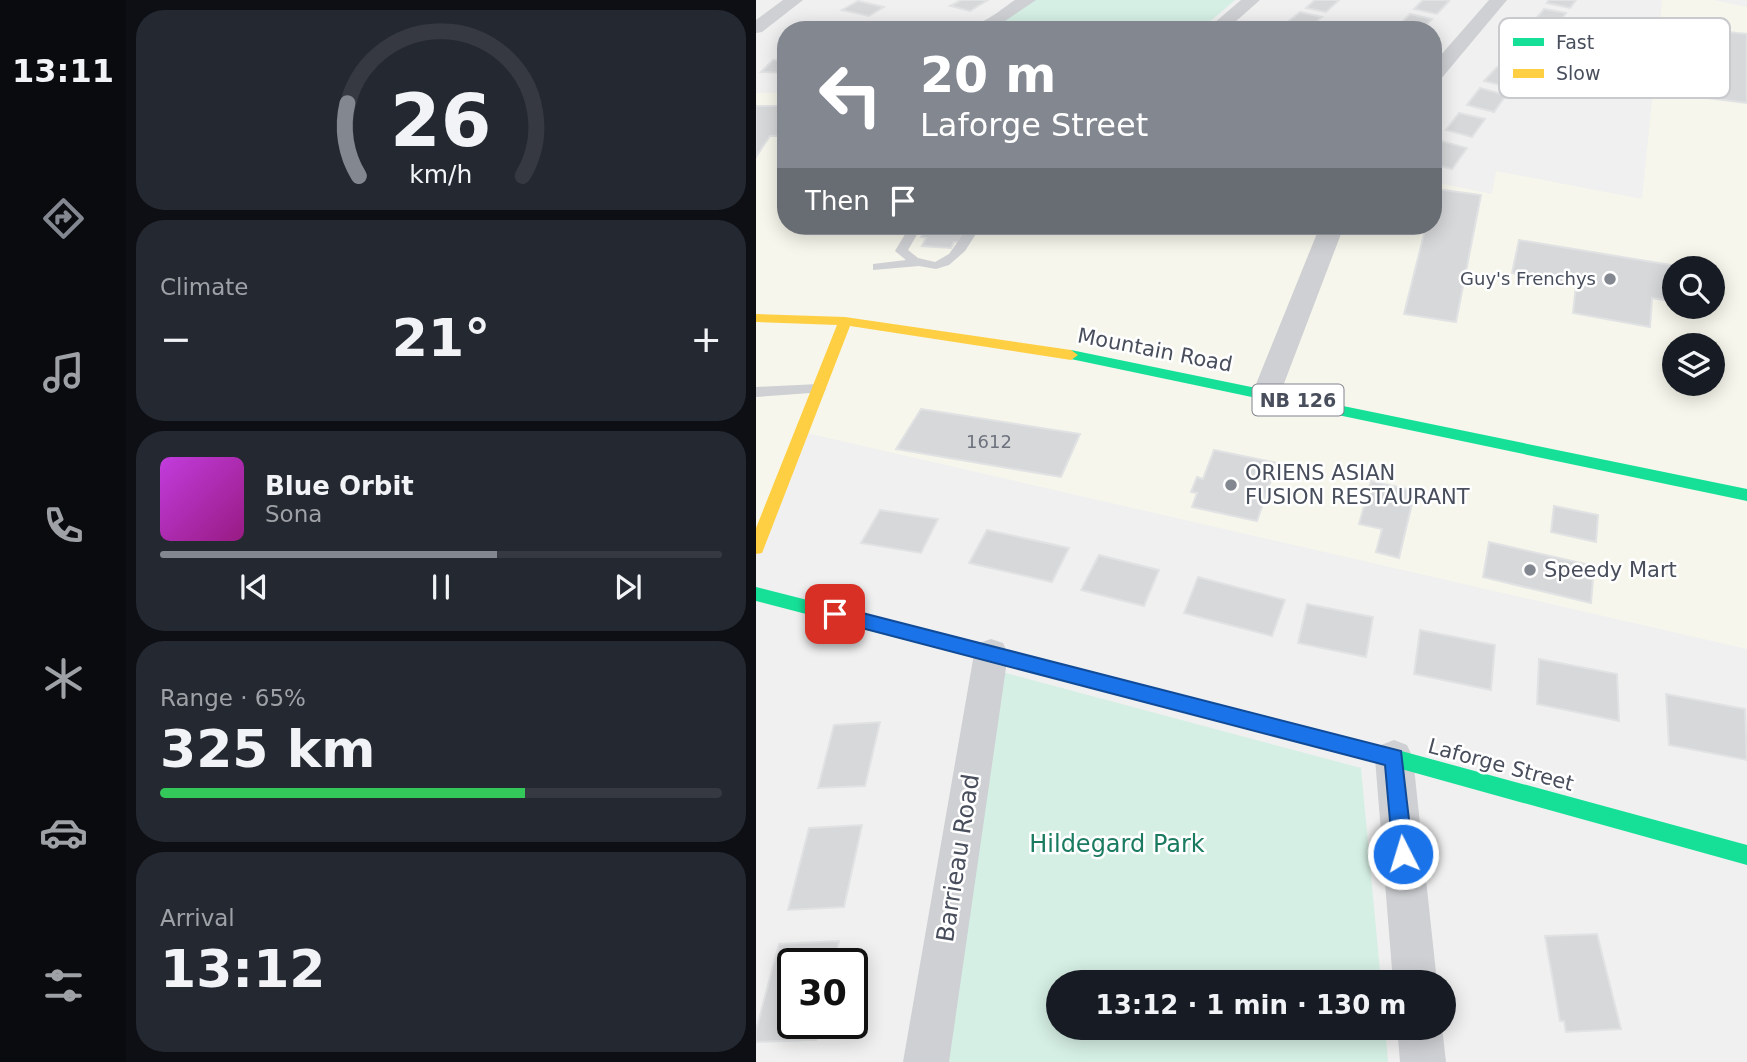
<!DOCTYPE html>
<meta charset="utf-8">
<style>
body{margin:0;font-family:"DejaVu Sans",sans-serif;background:#242831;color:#f1f3f6;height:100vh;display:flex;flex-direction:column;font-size:26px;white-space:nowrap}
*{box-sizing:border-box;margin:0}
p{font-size:23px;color:#9ea1a6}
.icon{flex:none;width:38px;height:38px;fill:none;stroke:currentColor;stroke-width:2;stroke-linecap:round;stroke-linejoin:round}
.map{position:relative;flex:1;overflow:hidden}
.panel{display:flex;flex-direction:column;gap:10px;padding:10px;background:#0d0f14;width:630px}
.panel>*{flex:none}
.banner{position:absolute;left:21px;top:21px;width:665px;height:214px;border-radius:28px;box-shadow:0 4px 18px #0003;background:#838790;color:#fff;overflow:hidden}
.tools{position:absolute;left:906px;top:256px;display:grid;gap:14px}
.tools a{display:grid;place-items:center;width:63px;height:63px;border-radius:50%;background:#171b24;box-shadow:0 4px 18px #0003;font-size:35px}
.speed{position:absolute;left:21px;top:948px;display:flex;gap:14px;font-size:35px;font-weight:700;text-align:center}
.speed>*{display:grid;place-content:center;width:91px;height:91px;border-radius:50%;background:#171b24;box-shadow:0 4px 18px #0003;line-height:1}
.speed .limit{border:4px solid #111;border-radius:10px;background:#fff;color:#111}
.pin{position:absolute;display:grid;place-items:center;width:60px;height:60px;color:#fff;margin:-30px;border-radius:14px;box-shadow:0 4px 10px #0006}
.me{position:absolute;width:77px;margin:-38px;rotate:355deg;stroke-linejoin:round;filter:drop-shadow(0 0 5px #0008)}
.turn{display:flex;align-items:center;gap:24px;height:147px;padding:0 28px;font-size:32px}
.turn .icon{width:91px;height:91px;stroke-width:2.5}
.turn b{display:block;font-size:49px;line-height:60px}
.then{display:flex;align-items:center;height:66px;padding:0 28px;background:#0003;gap:14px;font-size:26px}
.big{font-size:52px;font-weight:700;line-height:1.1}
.panel .tile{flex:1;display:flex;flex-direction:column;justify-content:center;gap:10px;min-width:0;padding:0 24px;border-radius:28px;background:#242831}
.panel .dial{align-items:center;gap:0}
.dial svg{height:182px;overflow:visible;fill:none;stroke:#363941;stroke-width:7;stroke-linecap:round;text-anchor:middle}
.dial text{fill:#f1f3f6;stroke:none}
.song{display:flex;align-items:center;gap:21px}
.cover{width:84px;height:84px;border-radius:10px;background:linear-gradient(135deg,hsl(290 70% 55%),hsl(310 70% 35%))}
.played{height:7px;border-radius:4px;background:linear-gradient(90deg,#838790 60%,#363941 60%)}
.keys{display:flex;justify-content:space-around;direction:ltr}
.heat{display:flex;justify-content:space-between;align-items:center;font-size:38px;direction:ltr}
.charge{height:10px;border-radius:5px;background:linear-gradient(90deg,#34c759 65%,#363941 0)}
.trip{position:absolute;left:290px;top:970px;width:410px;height:70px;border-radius:35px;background:#171b24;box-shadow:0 4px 18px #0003;font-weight:700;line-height:70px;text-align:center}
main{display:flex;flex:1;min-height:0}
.dock{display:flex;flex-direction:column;width:126px;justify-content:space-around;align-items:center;background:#090b0e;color:#9ea1a6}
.dock .icon{width:49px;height:49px}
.dock .on{color:#838790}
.dock b{font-size:32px;color:#f1f3f6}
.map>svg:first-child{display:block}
.commercial{fill:#f6f6ec;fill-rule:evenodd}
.green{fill:#d5efe4}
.building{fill:#d7d8da;stroke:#e1e2e3;stroke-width:2}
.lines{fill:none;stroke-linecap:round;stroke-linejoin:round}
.lane{fill:#ced0d3;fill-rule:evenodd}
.street{fill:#ced0d3;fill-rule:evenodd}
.fast{fill:#16e098;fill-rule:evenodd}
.slow{fill:#ffcf43;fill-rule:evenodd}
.route{fill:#1a73e8;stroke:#114b97;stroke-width:2}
.poi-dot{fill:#838790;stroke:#fff;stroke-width:2.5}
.labels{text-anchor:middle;stroke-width:5;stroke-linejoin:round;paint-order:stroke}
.far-poi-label{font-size:18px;fill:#484e5c;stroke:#fff;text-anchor:end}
.number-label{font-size:18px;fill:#6d727d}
.shield{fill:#fff;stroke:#7f838d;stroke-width:2}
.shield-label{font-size:19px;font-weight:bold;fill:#484e5c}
.street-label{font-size:21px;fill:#484e5c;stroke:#fff}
.poi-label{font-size:21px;fill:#484e5c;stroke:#fff;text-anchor:start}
.near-park-label{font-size:24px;fill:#1a7b60;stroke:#fff}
.near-street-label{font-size:24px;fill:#484e5c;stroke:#fff}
.key{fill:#fff;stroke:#c8cace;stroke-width:2}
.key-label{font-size:19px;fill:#484e5c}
</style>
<main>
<nav class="dock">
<b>13:11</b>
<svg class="icon on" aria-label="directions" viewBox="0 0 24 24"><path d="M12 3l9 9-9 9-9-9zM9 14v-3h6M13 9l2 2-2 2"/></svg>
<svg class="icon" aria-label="music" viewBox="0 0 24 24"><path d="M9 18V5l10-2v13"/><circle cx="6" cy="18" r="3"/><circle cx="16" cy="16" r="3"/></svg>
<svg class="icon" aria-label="phone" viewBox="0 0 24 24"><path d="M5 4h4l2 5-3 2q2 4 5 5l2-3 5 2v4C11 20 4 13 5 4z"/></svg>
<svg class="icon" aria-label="climate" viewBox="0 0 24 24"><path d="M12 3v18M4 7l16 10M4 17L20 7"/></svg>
<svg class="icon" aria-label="car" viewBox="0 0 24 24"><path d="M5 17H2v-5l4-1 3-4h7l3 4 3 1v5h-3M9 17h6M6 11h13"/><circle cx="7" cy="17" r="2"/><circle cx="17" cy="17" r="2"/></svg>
<svg class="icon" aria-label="filters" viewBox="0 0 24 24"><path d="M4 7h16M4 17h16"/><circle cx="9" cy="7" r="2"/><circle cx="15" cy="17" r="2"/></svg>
</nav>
<section class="panel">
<div class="tile dial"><svg viewBox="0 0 100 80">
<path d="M14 69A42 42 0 1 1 86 69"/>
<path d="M14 69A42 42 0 0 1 9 37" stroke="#838790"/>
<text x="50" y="56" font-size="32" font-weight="700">26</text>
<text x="50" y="72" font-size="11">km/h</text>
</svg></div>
<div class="tile"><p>Climate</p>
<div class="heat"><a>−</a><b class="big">21°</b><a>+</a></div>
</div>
<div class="tile">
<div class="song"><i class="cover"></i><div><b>Blue Orbit</b><p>Sona</p></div></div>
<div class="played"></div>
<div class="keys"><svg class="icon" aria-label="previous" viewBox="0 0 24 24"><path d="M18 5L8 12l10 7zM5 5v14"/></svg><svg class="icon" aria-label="pause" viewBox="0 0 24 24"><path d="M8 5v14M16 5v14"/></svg><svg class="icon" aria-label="next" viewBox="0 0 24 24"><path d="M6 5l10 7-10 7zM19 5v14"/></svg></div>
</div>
<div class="tile"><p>Range · 65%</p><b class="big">325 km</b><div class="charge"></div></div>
<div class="tile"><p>Arrival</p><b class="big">13:12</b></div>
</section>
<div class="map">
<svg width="991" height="1062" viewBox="0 0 991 1062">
<rect width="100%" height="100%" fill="#f0f0f0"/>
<path class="commercial" d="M 906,0 L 957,0 L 991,7 L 991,649 L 46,432 L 0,548 L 0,93 L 30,93 L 30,226 L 677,226 L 677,182 L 736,194 L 740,171 L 886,199 ZM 919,268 L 957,268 L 957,306 L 919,306 ZM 919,345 L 957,345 L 957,383 L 919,383 Z"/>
<g class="green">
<polygon points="276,0 479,0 444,30 280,30 248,26 245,20"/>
<polygon points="246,672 605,768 625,982 303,982 303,1027 629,1027 632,1062 189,1062"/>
</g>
<g class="building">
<polygon points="205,0 232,0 214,11 194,6"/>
<polygon points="559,0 583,0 570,12 550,8"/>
<polygon points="667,0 690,0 693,1 681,14 658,9"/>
<polygon points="793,0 820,0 814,8 791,3"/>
<polygon points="102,1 128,7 113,16 86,10"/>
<polygon points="788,9 810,13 800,27 777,22"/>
<polygon points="544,12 566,17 550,30 528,25"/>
<polygon points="654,14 676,19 666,30 640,28"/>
<polygon points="935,28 991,34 991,103 937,96"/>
<polygon points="17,60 30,60 30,73 5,72"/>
<polygon points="741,67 765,73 752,87 728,81"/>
<polygon points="724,88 750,95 738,112 711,105"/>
<polygon points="0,106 30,106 30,136 14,136 0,157"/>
<polygon points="703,113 729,119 716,137 690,130"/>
<polygon points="685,141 711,148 696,169 677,164 677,150"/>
<polygon points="680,189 725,195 700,322 648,314 670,226 677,226"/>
<polygon points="177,226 212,226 211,228 205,228 202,234 210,235 206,242 198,242 195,248 166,246 170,238 165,237 169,230 175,231"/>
<polygon points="763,240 933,268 919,268 919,302 896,298 894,327 817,313 820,285 756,273"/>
<polygon points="165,409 324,434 305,477 140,449"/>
<polygon points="458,450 521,463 501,521 436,507 441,493 435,492 441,477 447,479"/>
<polygon points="615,481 659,491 643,558 620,552 626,529 603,524"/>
<polygon points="798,506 842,515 840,542 795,532"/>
<polygon points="124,510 182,519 165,553 105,543"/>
<polygon points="231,530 313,548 296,582 213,563"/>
<polygon points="733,542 838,566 835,603 727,577"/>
<polygon points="343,555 403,570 388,606 325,590"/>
<polygon points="442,577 529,600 516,636 428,613"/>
<polygon points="551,604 617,617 610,657 542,643"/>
<polygon points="664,630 739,645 735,690 658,674"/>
<polygon points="783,659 861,674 863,721 781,704"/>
<polygon points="910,694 989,709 991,760 913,745"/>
<polygon points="124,722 109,786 62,788 78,725"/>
<polygon points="106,825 88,907 32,910 53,828"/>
<polygon points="841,934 865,1029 810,1032 808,1021 804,1021 789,936"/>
<polygon points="83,941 78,964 37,964 37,1024 64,1024 60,1040 0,1042 0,1030 23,944"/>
</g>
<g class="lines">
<g class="lane">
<polygon points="154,226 166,226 152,250 162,258 179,262 193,254 213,226 225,226 209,251 193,265 180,269 163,266 117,270 117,264 150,260 139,251"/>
<polygon points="63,384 68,386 70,389 68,392 0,397 0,387"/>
</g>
<g class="street">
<polygon points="27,0 47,0 6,32 0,33 0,20"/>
<path d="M 259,0 L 280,0 L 243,25 L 249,30 L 114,30 C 132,11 199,31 222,23 C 235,19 248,7 259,0 Z"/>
<polygon points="485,0 504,0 470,30 450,30"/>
<polygon points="733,0 751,0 684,80 677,82 677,64"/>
<polygon points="564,226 588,226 524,394 520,401 510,404 500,401 496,394"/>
<polygon points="235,639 247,643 252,654 193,1062 147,1062 218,654 223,643"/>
<polygon points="638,740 651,745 657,758 681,982 637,982 619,758 625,745"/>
<polygon points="641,1027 686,1027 690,1062 644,1062"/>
</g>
<g class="fast">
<polygon points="315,350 991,489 991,501 310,358 308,355"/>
<polygon points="0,587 638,749 991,845 991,865 638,767 0,601"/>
</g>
<polygon class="slow" points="0,314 89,317 315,350 322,355 315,360 94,326 8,548 6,553 0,554 0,528 81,325 0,322"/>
</g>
<polygon class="route" points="79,606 645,751 657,854 654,861 647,864 640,861 637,854 629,765 79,621 73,619 70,614 73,609"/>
<g class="poi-dot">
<circle cx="854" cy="279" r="7"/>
<circle cx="475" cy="485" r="7"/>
<circle cx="774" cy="570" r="7"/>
</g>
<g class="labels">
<g class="far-poi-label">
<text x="840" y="285">Guy's Frenchys</text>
</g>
<g class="number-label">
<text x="233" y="448">1612</text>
</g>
<rect class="shield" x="496.5" y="384.5" width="91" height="31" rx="5"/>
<g class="shield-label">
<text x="542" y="407">NB 126</text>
</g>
<g class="street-label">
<text transform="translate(399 350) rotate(11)" y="7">Mountain Road</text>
<text transform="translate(745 765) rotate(15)" y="7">Laforge Street</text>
</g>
<g class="poi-label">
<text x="489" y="480">ORIENS ASIAN<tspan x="489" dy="24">FUSION RESTAURANT</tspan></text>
<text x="788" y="577">Speedy Mart</text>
</g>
<g class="near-park-label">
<text x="361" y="852">Hildegard Park</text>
</g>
<g class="near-street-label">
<text transform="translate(202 858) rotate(-81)" y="8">Barrieau Road</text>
</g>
</g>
<rect x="743" y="18" width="231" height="80" rx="10" class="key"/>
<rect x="757" y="38" width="31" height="8" fill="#16e098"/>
<rect x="757" y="69" width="31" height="9" fill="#ffcf43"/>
<g class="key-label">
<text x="800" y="49">Fast</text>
<text x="800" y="80">Slow</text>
</g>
</svg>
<div class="tools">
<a><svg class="icon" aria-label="search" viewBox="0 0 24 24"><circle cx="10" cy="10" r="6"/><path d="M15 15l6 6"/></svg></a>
<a><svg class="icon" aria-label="layers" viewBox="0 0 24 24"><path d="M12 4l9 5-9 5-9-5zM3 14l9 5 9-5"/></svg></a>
</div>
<div class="speed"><div class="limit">30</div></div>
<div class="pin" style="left:79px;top:614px;background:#d93025"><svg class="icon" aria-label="arrive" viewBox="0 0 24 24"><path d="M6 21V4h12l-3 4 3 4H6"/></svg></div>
<svg class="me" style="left:647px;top:854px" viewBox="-20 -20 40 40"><circle r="17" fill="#1a73e8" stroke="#fff" stroke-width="3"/><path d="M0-11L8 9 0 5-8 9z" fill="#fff"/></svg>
<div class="trip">13:12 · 1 min · 130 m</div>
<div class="banner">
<div class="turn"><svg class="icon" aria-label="left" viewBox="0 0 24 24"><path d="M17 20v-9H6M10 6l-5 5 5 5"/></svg><div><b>20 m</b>Laforge Street</div></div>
<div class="then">Then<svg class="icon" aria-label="arrive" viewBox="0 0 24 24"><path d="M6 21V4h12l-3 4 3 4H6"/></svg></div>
</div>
</div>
</main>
